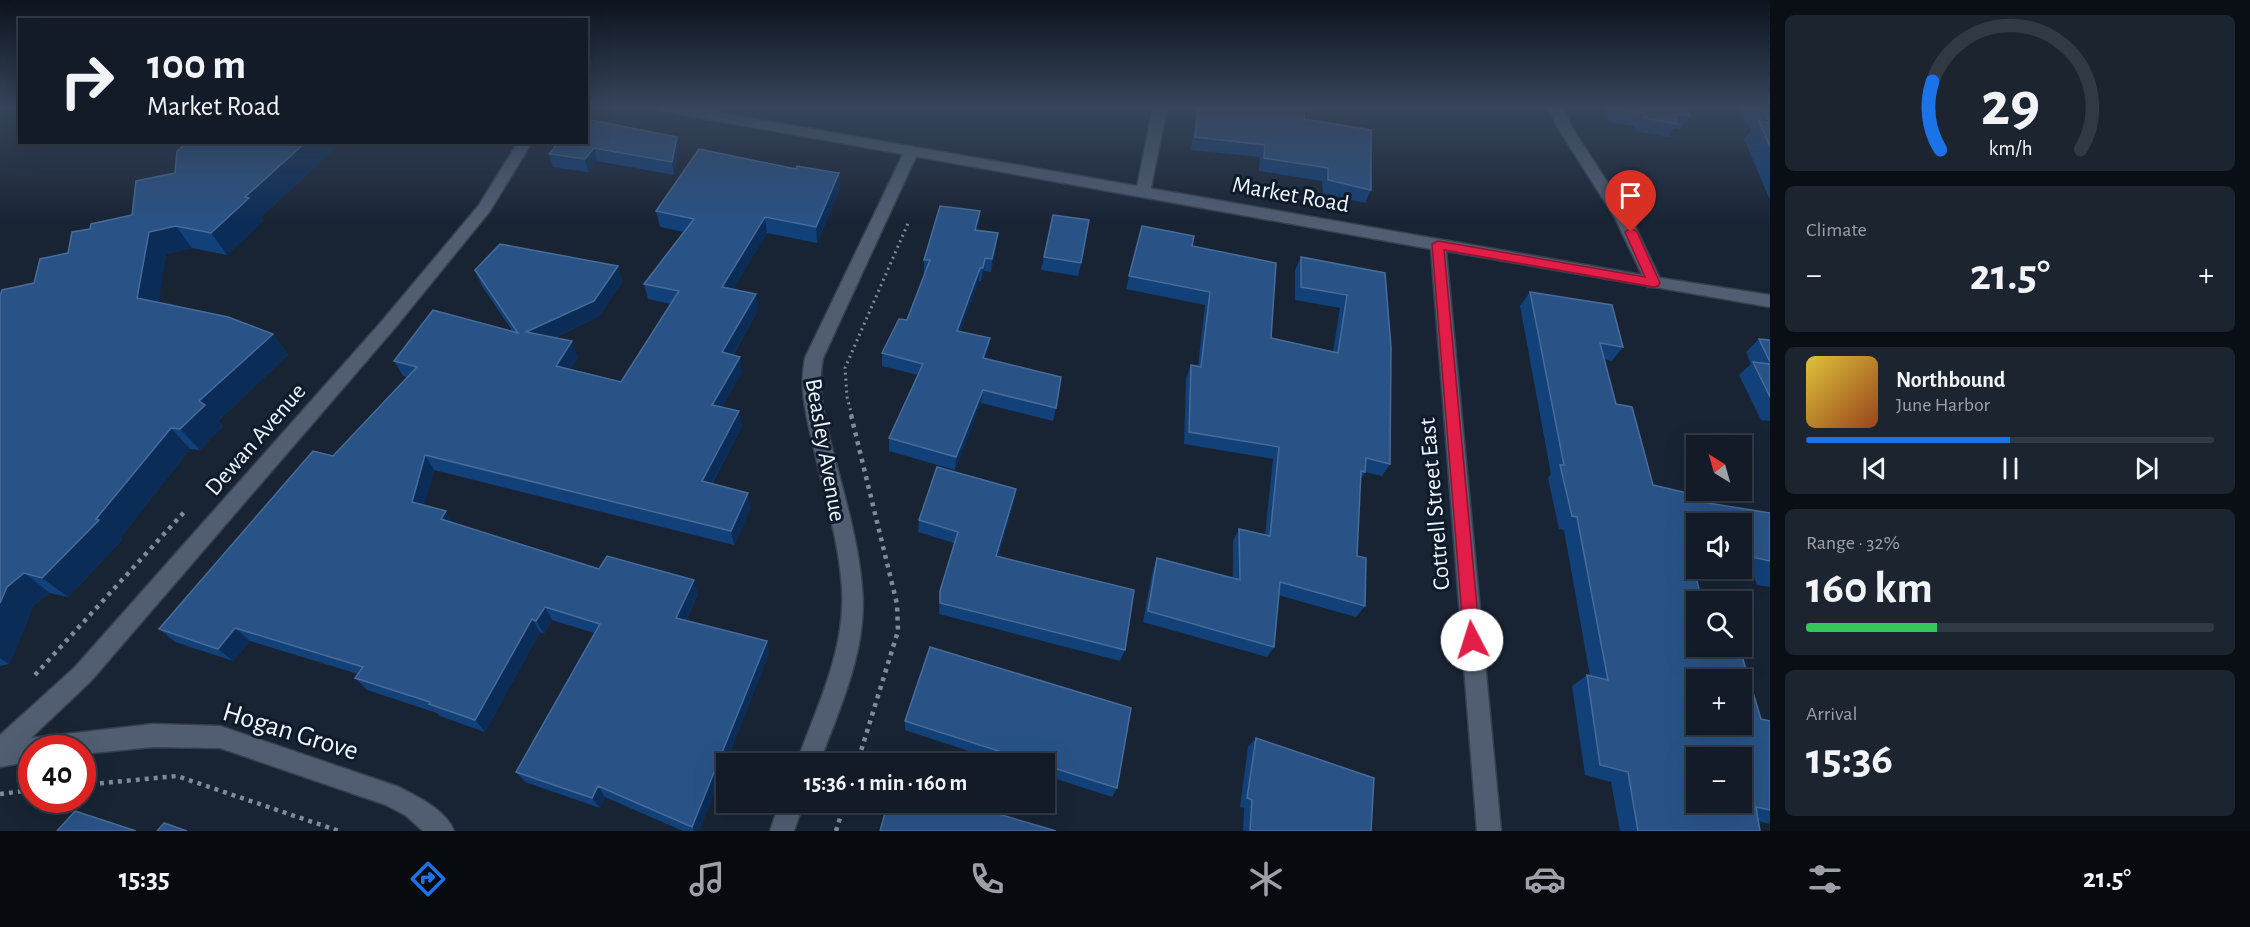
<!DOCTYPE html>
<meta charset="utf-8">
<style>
body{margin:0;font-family:"Alegreya Sans",sans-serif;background:#1b242f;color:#f1f3f6;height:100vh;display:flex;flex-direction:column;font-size:22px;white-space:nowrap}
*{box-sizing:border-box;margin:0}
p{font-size:20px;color:#9ca1a7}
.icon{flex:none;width:33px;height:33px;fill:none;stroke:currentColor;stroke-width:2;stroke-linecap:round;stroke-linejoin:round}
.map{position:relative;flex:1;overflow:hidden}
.drawer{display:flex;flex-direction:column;gap:15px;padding:15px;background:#0a0f15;width:480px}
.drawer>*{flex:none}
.hud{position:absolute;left:18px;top:18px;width:570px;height:126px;border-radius:0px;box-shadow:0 6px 24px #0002,0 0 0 2px #313944;background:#121b27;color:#f1f3f6;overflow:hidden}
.needle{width:39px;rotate:323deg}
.buttons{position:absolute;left:1686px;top:435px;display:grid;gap:12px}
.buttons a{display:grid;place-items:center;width:66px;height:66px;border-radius:0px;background:#121b27;box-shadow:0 6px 24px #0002,0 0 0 2px #313944;font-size:30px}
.speed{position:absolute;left:18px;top:735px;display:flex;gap:12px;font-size:30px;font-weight:700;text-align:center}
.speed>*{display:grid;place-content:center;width:78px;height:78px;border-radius:50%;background:#121b27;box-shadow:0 6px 24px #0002,0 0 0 2px #313944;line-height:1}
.speed .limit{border:9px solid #d22;background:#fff;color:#111}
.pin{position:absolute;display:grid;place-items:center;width:51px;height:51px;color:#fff;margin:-62px -26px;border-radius:50% 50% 50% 0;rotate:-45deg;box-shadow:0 0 6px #0007}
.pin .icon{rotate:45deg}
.me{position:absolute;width:66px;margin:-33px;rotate:355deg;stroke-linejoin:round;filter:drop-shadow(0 0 4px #0008)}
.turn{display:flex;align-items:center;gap:21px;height:126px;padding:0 30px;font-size:27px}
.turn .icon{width:78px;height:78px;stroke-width:2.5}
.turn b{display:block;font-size:42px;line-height:51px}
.big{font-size:45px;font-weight:600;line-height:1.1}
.drawer .card{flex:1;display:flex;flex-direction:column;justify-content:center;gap:9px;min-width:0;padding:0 21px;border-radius:9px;background:#1b242f}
.drawer .dial{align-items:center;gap:0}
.dial svg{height:156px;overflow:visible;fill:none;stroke:#313944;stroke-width:7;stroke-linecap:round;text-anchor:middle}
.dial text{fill:#f1f3f6;stroke:none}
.song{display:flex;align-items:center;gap:18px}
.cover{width:72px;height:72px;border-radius:9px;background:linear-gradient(135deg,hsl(50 70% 55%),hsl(20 70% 35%))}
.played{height:6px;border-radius:3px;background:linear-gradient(90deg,#1a73e8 50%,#313944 50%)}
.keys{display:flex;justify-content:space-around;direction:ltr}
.heat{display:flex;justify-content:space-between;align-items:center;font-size:33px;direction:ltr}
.charge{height:9px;border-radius:4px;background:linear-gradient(90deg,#34c759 32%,#313944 0)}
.trip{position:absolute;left:716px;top:753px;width:339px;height:60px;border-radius:0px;background:#121b27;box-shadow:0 6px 24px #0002,0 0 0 2px #313944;font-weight:600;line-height:60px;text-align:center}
.tab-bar{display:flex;height:96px;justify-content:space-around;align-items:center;background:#070b10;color:#9ca1a7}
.tab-bar .icon{width:42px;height:42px}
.tab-bar .current{color:#1a73e8}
.tab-bar b{font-size:27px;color:#f1f3f6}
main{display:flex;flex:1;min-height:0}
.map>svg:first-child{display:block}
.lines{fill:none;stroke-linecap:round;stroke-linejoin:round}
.street-casing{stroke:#37404e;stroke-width:3}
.secondary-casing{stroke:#37404e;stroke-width:3}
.path-far1{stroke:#818b97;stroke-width:3;stroke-dasharray:2 4;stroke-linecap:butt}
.path{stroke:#818b97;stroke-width:4.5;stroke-dasharray:4 5;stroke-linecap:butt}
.street{fill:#515e72;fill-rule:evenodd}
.secondary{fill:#515e72;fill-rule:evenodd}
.wall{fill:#124079}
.shaded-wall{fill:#0a2c57}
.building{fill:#295387;stroke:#486c9a;stroke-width:1.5;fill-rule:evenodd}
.route{fill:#e11d48;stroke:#92132f;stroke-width:1.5}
.labels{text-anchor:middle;stroke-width:6;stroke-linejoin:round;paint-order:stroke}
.street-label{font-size:24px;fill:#eef5fe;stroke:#0f1a2a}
.near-street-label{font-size:28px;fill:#eef5fe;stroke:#0f1a2a}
</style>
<main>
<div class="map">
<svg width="1770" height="831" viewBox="0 0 1770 831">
<rect width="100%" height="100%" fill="#182434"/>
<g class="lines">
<defs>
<g id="street">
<polygon points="1153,107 1167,107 1150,192 1143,197 1136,192"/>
<polygon points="1548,107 1562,107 1572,128 1631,218 1662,283 1660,287 1648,287 1615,218 1558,128"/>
<path d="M 518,142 L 532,142 L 490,211 L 394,329 L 91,681 L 31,738 L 153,724 L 220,726 L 399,787 C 418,797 446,810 454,831 L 423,831 L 405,815 L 386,805 L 220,748 L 153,747 L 82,754 L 82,748 L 32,748 L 32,761 L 0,767 L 0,735 L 75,667 L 382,321 L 479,205 Z"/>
<path d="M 912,146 L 919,150 L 823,358 C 817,388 824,415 831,444 C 843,491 858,539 862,587 C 868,649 840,707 819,764 L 796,764 C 817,707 846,649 842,588 C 839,539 823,491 813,444 C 806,415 799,388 805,358 L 905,150 Z"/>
<polygon points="780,802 804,802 794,831 770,831"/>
</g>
<polygon id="secondary" points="656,107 687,107 1654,277 1770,295 1770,307 1446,251 1501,831 1477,831 1431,249 663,111"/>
</defs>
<use href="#street" class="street-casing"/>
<use href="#secondary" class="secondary-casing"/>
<polyline class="path-far1" points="852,416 847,397 845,368 909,221"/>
<g class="path">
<polyline points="851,415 897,604 898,631 857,764"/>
<polyline points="35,675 186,510"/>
<polyline points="82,785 177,776 339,831"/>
<polyline points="0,794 32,790"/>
<polyline points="836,831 845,802"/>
</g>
<use href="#street" class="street"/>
<use href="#secondary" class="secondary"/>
</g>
<g class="wall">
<polygon points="1197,107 1305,107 1304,119 1371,190 1365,203 1323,193 1322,181 1259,171 1260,157 1191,150"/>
<polygon points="1605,107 1687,107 1689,116 1680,129 1674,128 1668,137 1636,131 1634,126 1609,122"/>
<polygon points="1739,107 1770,107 1770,200 1744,139 1751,131"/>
<polygon points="677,137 679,150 674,175 597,161 588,172 553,167 549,154"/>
<polygon points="188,142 342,142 261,217 263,221 227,255 192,248 166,254 158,302 273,334 288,355 218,421 223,426 200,450 190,449 120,538 122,540 68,597 50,593 34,605 9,664 0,666 0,296 34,283 68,253 90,229 132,215 175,173"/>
<polygon points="840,188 817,243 767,233 733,289 758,310 733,355 742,372 722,407 742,426 712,484 751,507 734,545 434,470 424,505 453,523 599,569 698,594 686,621 767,641 769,653 699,831 683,831 605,797 600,808 525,782 516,772 594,633 552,620 544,634 540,632 485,732 440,716 437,713 367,690 355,678 358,674 250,641 233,661 175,642 159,629 333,456 407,377 403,376 394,361 513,332 482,286 475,270 618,266 622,282 599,316 554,338 578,357 570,369 621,382 671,304 648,299 644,284 684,232 660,227 656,211"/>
<polygon points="979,224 977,230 998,233 996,246 991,272 984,271 981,281 979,281 960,332 988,351 985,359 1056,408 1053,421 981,403 955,470 889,451 889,438 918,375 882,366 882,353 907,320 925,273 924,273 924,260"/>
<polygon points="1142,226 1192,246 1271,338 1333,352 1340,308 1295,300 1295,270 1301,257 1385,273 1390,464 1382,476 1365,472 1360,480 1357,556 1365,606 1356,617 1278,595 1274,647 1267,657 1143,622 1153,569 1157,558 1233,579 1233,541 1239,529 1265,535 1273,459 1184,444 1186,378 1191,365 1198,366 1205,305 1126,289"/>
<polygon points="1044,257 1081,263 1078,276 1041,270"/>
<polygon points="1530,292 1623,347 1612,361 1604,359 1616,404 1653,485 1702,502 1770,513 1770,587 1757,585 1753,574 1731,568 1742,568 1742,524 1696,524 1696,561 1692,559 1696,602 1761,719 1770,721 1770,824 1758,821 1760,831 1620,831 1611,782 1585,775 1572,686 1587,675 1590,676 1564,530 1559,529 1548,478 1551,474 1520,306"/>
<polygon points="1759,339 1770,340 1770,421 1761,420 1739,375 1751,364 1746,352"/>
<polygon points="1016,489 1014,501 998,557 1125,650 1120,661 939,614 940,591 954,543 918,532 919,520"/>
<polygon points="930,647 1131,708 1117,788 1112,797 1044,775 1044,764 1008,764 905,730 905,721"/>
<polygon points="1256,738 1371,831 1243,831 1244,808 1240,807 1248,747"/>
</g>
<g class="shaded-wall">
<polygon points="677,137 679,150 674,175 672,162"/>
<polygon points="306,142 342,142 261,217 263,221 227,255 211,233 245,197"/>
<polygon points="594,148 597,161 588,172 585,159"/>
<polygon points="839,173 840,188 817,243 816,227"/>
<polygon points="980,211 979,224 974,243 975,230"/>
<polygon points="765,217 767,233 725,303 722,287"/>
<polygon points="176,226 192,248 166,254 156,320 137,298 149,232"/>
<polygon points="998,233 996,246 991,272 992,259"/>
<polygon points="985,258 984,271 981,281 983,268"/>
<polygon points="618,266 622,282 599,316 532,348 526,332"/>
<polygon points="980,268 979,281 956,344 957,331"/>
<polygon points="756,294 758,310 725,368 722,352"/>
<polygon points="273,334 288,355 218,421 223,426 200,450 180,429 199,401"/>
<polygon points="990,338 988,351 981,371 983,358"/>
<polygon points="572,341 578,357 562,381 556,366"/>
<polygon points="740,357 742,372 715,420 712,405"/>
<polygon points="983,390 981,403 955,470 956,457"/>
<polygon points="739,411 742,426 705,496 702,481"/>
<polygon points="171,428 190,449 120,538 122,540 68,597 42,578 96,519"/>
<polygon points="425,455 434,470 421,516 412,502"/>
<polygon points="1016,489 1014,501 994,568 996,556"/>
<polygon points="748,493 751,507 734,545 731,531"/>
<polygon points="446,511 455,525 441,519"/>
<polygon points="24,573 50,593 34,605 9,664 0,658 0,603 7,587"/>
<polygon points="694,580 698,594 681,631 676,618"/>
<polygon points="545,607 552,620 544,634 536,621"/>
<polygon points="532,619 540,632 485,732 475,720"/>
<polygon points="235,628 250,641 233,661 218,649"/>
<polygon points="767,641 769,653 699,831 694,831 692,827"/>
<polygon points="598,786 605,797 600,808 592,798"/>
</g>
<g class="building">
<polygon points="1199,107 1305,107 1304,119 1371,130 1371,190 1328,180 1328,168 1264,158 1265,145 1195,137"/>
<polygon points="1618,107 1687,107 1689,116 1675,114 1677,124 1645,118 1643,113 1618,109"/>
<polygon points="1762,107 1770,107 1770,123"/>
<polygon points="586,119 677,137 672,162 594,148 585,159 549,154 559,142 586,142"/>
<polygon points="1759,121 1770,123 1770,147"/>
<polygon points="188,142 306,142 245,197 249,198 211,233 176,226 149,232 137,298 228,317 273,334 199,401 205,405 180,429 171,428 96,519 99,520 42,578 24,573 7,587 0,603 0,296 2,290 34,283 40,259 68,253 72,232 90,229 91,224 132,215 136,181 175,173 177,151"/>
<polygon points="699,149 796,169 797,166 839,173 816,227 765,217 722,287 756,294 722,352 740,357 712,405 739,411 702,481 748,493 731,531 425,455 412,502 446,511 441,519 599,569 607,556 694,580 676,618 767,641 692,827 598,786 592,798 516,772 600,624 545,607 536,621 532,619 475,720 429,704 430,702 355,678 363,667 235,628 218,649 159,629 313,451 333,456 417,367 394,361 433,310 518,333 475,270 500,244 618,266 594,301 526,332 572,341 556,366 621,382 679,291 644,284 694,219 656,211"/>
<polygon points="940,206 980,211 975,230 998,233 992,259 985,258 983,268 980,268 957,331 990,338 983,358 1061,377 1056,408 983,390 956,457 889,438 923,364 882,353 899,319 907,320 930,260 924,260"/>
<polygon points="1053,215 1089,220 1081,263 1044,257"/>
<polygon points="1142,226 1194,236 1192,246 1276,263 1271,338 1338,353 1347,295 1301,287 1301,257 1385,273 1391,347 1390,464 1366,458 1365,472 1361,471 1357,556 1366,558 1365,606 1280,582 1274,647 1148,611 1157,558 1240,580 1239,529 1270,536 1279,447 1189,432 1191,365 1201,367 1210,292 1129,276"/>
<path d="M 1530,292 L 1612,305 L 1623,347 L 1600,343 L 1616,404 L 1632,407 L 1653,485 L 1700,496 L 1702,502 L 1770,513 L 1770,561 L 1742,555 L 1742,524 L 1696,524 L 1696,545 L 1688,543 L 1702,602 L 1696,602 L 1696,646 L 1739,646 L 1761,719 L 1770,721 L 1770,810 L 1756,807 L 1760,831 L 1638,831 L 1628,772 L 1600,765 L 1587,675 L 1608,680 L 1577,517 L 1572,516 L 1560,465 L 1564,465 ZM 1696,680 L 1742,680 L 1742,724 L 1696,724 ZM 1696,758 L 1742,758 L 1742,802 L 1696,802 Z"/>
<polygon points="1759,339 1770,340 1770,362"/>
<polygon points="1753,362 1770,364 1770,397"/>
<polygon points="937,467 1016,489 996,556 1134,590 1125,650 940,603 940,591 958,532 919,520"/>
<polygon points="930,647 1131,708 1117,788 1044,765 1044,764 1039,764 905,721"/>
<polygon points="1256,738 1374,778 1371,831 1250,831 1252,800 1247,798"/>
<polygon points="888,802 958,802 1056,831 880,831"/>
<polygon points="75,811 136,831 57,831"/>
<polygon points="164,823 187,831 157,831"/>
</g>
<linearGradient id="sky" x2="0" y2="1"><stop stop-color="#0d141d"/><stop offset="0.48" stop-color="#37455c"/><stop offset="1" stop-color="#37455c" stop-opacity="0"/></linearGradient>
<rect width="1770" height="224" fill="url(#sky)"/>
<polygon class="route" points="1631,228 1637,232 1660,283 1658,286 1654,287 1444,250 1480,640 1478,645 1472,647 1466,645 1464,640 1432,244 1438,241 1645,277 1625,232"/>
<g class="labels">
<g class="street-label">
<text transform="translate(1291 194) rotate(10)" y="8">Market Road</text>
<text transform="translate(255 439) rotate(-49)" y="8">Dewan Avenue</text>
<text transform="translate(826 450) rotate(80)" y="8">Beasley Avenue</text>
<text transform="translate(1434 504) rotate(-95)" y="8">Cottrell Street East</text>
</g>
<g class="near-street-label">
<text transform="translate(291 730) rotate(17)" y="10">Hogan Grove</text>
</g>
</g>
</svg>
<div class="buttons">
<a><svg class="needle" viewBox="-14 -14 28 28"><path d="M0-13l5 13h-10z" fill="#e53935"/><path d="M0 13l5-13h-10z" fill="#9ca1a7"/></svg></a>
<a><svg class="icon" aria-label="sound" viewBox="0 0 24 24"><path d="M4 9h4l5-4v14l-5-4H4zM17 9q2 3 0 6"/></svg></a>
<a><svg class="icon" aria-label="search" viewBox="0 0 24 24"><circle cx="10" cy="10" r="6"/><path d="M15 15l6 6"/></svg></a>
<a>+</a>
<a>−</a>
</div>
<div class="speed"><div class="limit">40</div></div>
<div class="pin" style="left:1631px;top:232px;background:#d93025"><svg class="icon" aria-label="arrive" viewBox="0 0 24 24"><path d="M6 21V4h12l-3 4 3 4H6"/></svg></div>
<svg class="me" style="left:1472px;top:640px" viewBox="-20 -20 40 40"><circle r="19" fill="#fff"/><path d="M0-13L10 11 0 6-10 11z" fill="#e11d48"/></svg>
<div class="trip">15:36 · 1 min · 160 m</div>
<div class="hud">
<div class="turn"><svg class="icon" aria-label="right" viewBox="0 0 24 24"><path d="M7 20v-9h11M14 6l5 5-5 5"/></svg><div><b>100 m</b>Market Road</div></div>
</div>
</div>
<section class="drawer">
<div class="card dial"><svg viewBox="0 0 100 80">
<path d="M14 69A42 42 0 1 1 86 69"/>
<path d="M14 69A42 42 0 0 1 10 34" stroke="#1a73e8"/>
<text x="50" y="56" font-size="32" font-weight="700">29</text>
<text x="50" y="72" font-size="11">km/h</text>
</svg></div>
<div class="card"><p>Climate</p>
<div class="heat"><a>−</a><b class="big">21.5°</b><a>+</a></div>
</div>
<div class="card">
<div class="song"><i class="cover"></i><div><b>Northbound</b><p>June Harbor</p></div></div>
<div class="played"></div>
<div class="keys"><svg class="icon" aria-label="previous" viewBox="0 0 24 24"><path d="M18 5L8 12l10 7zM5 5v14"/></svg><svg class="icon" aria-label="pause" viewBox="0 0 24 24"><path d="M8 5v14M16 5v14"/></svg><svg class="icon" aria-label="next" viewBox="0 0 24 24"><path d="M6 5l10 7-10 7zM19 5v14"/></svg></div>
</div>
<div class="card"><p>Range · 32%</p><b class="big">160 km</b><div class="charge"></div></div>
<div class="card"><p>Arrival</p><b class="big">15:36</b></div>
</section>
</main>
<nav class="tab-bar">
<b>15:35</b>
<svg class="icon current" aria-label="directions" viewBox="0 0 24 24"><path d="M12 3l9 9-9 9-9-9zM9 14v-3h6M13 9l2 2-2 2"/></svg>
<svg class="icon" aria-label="music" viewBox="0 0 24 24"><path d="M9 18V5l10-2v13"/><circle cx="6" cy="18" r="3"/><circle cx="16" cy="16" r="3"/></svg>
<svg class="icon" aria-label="phone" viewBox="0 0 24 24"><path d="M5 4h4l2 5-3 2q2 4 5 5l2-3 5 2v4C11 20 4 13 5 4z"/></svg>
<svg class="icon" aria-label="climate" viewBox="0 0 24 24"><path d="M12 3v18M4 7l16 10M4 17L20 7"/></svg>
<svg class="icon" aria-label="car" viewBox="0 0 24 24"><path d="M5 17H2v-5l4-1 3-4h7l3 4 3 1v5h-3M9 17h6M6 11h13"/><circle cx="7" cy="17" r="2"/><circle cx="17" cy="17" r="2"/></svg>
<svg class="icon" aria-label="filters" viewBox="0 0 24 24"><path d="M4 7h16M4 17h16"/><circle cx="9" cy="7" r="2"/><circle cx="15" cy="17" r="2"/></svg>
<b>21.5°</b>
</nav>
